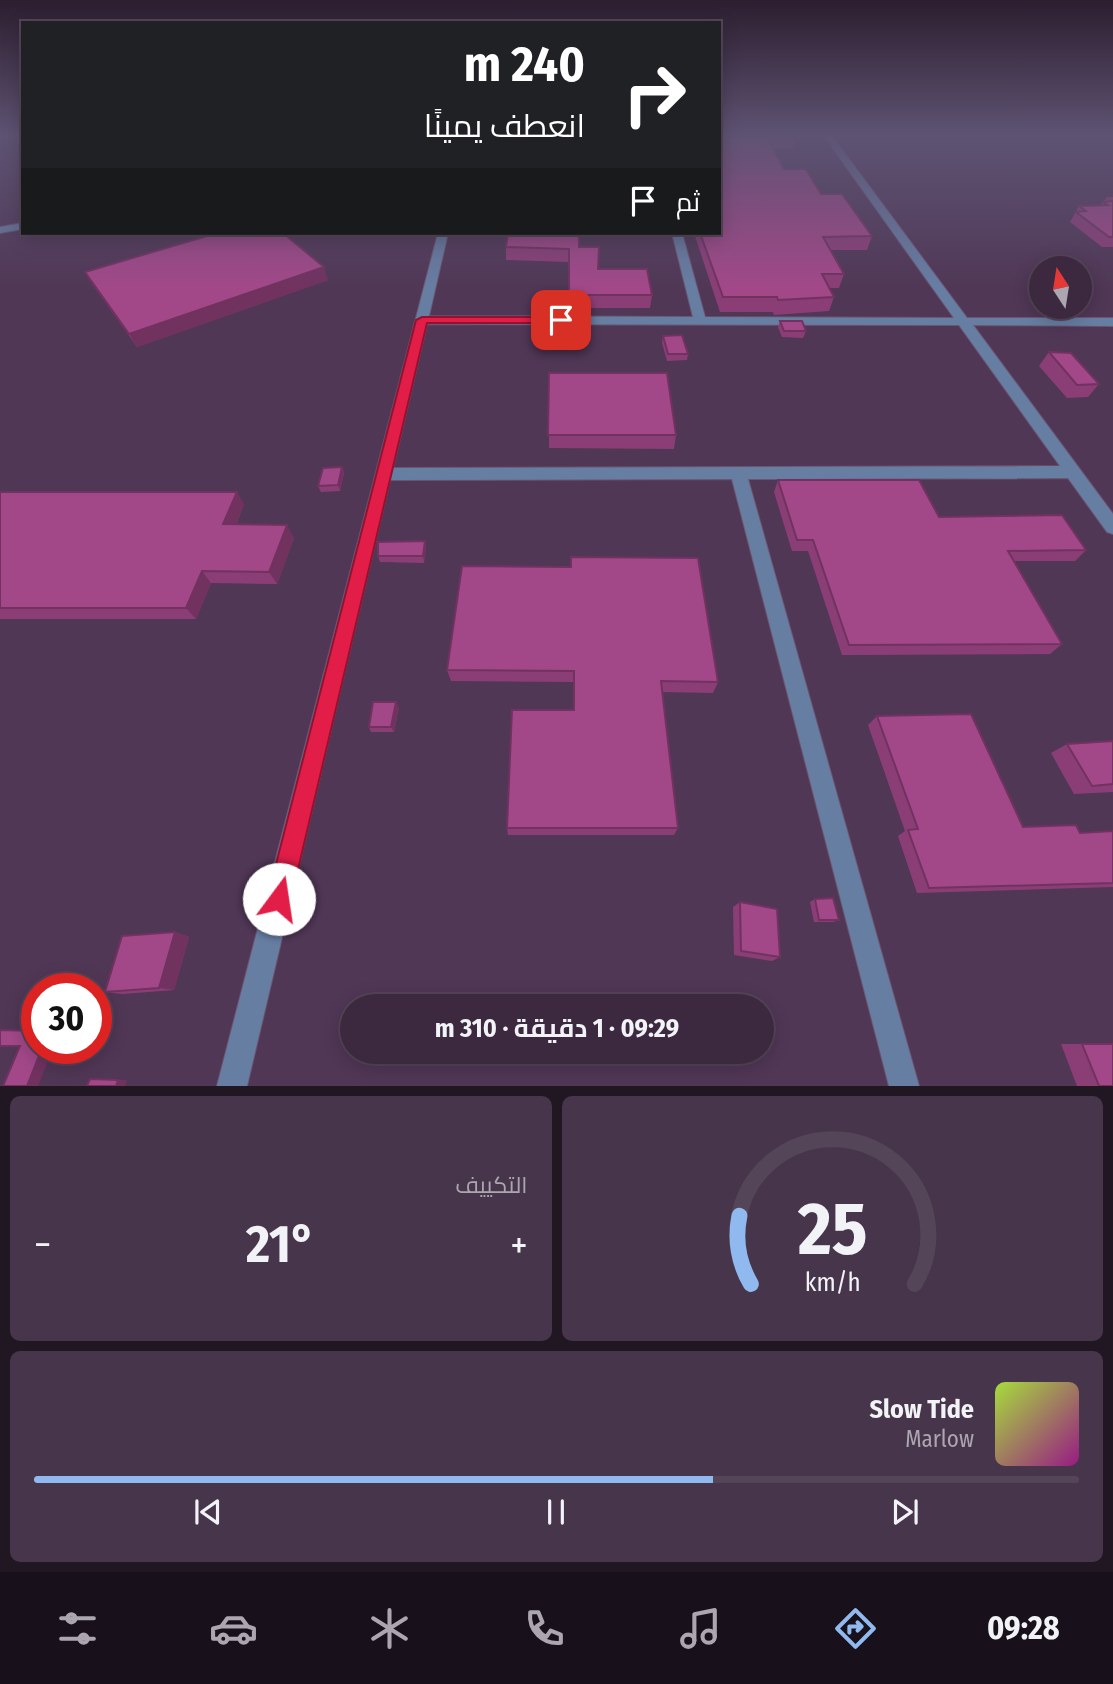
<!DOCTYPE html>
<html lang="ar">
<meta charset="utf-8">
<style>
body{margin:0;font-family:"Fira Sans Condensed",Cairo,sans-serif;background:#47354b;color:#f1f3f6;direction:rtl;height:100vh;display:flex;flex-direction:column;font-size:26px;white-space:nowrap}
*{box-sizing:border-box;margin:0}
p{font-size:23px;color:#aca6b1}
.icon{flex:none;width:38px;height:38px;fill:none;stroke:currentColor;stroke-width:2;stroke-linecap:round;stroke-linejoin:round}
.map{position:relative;height:1086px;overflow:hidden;direction:ltr}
.side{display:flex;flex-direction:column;gap:10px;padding:10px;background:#211723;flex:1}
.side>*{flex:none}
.top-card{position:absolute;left:21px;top:21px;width:700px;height:214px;border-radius:0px;box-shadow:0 4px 18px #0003,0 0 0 2px #554559;direction:rtl;background:#202124;color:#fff;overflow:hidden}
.needle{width:46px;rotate:348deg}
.buttons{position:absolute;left:1029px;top:256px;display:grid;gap:14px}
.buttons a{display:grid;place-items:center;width:63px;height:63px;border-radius:50%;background:#3c2940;box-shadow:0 4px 18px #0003,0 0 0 2px #554559;font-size:35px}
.speed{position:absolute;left:21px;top:973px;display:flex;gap:14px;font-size:35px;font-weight:700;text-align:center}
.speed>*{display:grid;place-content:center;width:91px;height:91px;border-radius:50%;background:#3c2940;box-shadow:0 4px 18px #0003,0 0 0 2px #554559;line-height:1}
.speed .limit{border:10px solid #d22;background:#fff;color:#111}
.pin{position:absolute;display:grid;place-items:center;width:60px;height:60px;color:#fff;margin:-30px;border-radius:14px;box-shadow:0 4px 10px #0006}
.me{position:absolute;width:77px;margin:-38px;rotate:14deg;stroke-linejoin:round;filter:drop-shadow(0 0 5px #0008)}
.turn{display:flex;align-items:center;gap:24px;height:147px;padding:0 21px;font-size:32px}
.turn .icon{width:91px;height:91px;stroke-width:2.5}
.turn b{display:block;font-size:49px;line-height:60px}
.then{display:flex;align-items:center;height:66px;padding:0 21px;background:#0003;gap:14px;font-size:26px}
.big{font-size:52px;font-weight:700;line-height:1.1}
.side .tile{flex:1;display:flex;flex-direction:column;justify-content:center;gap:10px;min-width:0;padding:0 24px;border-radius:10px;background:#47354b}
.side .dial{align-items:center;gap:0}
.dial svg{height:182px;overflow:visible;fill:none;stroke:#554559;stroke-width:7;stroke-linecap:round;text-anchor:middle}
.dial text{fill:#f1f3f6;stroke:none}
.song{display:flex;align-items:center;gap:21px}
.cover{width:84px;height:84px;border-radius:10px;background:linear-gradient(135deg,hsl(80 70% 55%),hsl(310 70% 35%))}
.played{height:7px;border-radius:4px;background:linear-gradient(90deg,#90b9f0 65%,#554559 65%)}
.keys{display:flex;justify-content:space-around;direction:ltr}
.heat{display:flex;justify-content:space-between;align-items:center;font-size:38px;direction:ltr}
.side .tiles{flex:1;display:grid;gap:10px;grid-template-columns:1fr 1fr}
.tile:last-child{grid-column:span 2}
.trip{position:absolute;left:340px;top:994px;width:434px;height:70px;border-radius:35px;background:#3c2940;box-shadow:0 4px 18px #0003,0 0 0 2px #554559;font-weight:700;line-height:70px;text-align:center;direction:rtl}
.tab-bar{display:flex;height:112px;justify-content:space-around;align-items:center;background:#18101a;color:#aca6b1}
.tab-bar .icon{width:49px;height:49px}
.tab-bar .selected{color:#90b9f0}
.tab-bar b{font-size:32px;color:#f1f3f6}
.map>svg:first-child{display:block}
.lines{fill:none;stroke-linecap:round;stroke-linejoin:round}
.minor-casing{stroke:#6c5571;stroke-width:2}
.minor{fill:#677ea3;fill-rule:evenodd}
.wall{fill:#8b3e76}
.shaded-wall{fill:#713260}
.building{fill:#a24889;stroke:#713260;stroke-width:2}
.route{fill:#e11d48;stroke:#92132f;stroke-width:2}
</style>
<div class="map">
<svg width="1113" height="1086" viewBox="0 0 1113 1086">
<rect width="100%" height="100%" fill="#503756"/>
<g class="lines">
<defs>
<g id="minor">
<path d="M 824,136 L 832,136 L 967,318 L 1113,318 L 1113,326 L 973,325 L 1113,514 L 1113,534 L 1107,532 L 1068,478 L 748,479 L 919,1086 L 889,1086 L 732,479 L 390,480 L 247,1086 L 217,1086 L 438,233 L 448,233 L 429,316 L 693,317 L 672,233 L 682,233 L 705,317 L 954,318 ZM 427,324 L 959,325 L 1060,466 L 393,468 Z"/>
<polygon points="23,223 23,229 0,233 0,227"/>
</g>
</defs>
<use href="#minor" class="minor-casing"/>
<use href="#minor" class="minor"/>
</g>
<g class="wall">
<polygon points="719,136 796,136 793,148 773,148 784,169 821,194 872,236 867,250 831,250 844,274 839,288 829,288 834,297 829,311 774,315 773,312 720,312 694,233 719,233"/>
<polygon points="1107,197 1113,197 1113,247 1102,247 1070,222 1079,206 1100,205"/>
<polygon points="506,247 579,247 598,269 652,295 650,308 569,308 568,262 506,260"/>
<polygon points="85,272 328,280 137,347 93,285"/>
<polygon points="780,321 806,331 803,338 782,337 778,327"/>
<polygon points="663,336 688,354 687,360 667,361 662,343"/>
<polygon points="1049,352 1099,384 1088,397 1067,398 1039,366"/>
<polygon points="549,373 676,435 674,449 549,448"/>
<polygon points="342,467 344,473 340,491 321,492 318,486"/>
<polygon points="778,480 1086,550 1075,561 1014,561 1062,644 1050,654 842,655 808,551 792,551 774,492"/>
<polygon points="0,492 244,504 236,525 294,538 277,584 211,583 196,619 0,619"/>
<polygon points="426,547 424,563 380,562 378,556"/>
<polygon points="462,566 718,682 713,693 662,692 678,828 674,835 508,835 507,828 573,710 573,682 451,681 447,670"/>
<polygon points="399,707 394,732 371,732 369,727"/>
<polygon points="877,716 1023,827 1080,833 1113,831 1113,887 917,893 898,836 905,831 868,725"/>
<polygon points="1113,741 1113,792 1074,794 1051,753 1067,744"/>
<polygon points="815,899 839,920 833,922 814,922 810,902"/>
<polygon points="740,902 780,957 772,961 734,955 733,907"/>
<polygon points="175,932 189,937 174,990 122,994 105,992"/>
<polygon points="1061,1044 1113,1044 1113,1086 1077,1086"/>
</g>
<g class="shaded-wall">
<polygon points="324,267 328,280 137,347 129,334"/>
<polygon points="342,467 344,473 340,491 338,485"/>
<polygon points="237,492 244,504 231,537 223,524"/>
<polygon points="287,525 294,538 277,584 269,572"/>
<polygon points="425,541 426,547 424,563 423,556"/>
<polygon points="202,571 211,583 196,619 186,608"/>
<polygon points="396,702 399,707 394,732 391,727"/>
<polygon points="175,932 189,937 174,990 159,988"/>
<polygon points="42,1048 53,1048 38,1086 27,1086"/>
<polygon points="118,1080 127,1080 125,1086 116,1086"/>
</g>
<g class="building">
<polygon points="719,136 796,136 767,136 784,169 806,169 821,194 842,194 872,236 823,237 844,274 822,274 834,297 778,300 777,297 723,297 700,233 719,233"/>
<polygon points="1113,201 1113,237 1109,237 1076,212 1086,211 1079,206 1108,205 1103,202"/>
<polygon points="217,233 283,233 324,267 129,334 85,272"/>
<polygon points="508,233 579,233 579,247 599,247 598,269 647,269 652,295 569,295 569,249 506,247"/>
<polygon points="780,321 802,321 806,331 784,331"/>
<polygon points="682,335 688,354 668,354 663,336"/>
<polygon points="1049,352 1071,353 1099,384 1077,385"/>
<polygon points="549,373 667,373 676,435 548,435"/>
<polygon points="342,467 338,485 318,486 323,468"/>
<polygon points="778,480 919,480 939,517 1062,515 1086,550 1008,551 1062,644 849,645 813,540 797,540"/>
<polygon points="0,492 237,492 223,524 287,525 269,572 202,571 186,608 0,608"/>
<polygon points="425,541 423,556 378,556 378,542"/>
<polygon points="571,557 698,558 718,682 661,681 678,828 507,828 512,710 574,710 574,671 447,670 462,566 571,567"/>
<polygon points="373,702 396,702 391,727 369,727"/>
<polygon points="971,714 1023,827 1076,825 1080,833 1113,831 1113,883 929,888 908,830 918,829 877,716"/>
<polygon points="1113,741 1113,784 1092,786 1067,744"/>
<polygon points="833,898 839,920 819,920 815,899"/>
<polygon points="740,902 777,909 780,957 741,951"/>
<polygon points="175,932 159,988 105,992 122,936"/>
<polygon points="0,1030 37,1031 37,1048 42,1048 27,1086 3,1086 20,1046 0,1046"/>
<polygon points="1082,1044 1113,1044 1113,1086 1099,1086"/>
<polygon points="90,1079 118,1080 116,1086 87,1086"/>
</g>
<linearGradient id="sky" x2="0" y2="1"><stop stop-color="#2c1e2f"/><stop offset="0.47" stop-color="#5e5373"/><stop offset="1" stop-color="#5e5373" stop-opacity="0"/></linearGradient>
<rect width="1113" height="288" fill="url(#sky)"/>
<polygon class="route" points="561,317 567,320 565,323 427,323 291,899 287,908 279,911 271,908 267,899 416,320 422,317"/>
</svg>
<div class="buttons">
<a><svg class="needle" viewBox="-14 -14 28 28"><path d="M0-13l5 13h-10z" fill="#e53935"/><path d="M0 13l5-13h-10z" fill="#aca6b1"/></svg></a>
</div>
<div class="speed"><div class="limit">30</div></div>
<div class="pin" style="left:561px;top:320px;background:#d93025"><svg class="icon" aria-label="arrive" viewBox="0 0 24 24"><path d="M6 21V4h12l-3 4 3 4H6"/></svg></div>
<svg class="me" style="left:279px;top:899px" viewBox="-20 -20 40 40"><circle r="19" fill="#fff"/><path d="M0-13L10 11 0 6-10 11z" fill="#e11d48"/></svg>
<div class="trip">09:29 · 1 دقيقة · 310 m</div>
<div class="top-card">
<div class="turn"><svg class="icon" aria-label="right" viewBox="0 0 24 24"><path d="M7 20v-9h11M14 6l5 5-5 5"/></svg><div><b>240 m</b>انعطف يمينًا</div></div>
<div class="then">ثم<svg class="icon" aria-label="arrive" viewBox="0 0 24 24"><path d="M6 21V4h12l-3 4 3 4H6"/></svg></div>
</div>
</div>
<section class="side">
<div class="tiles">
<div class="tile dial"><svg viewBox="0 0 100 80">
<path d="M14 69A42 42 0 1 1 86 69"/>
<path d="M14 69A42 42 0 0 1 9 39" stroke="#90b9f0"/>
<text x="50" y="56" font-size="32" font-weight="700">25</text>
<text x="50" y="72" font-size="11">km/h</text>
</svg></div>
<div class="tile"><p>التكييف</p>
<div class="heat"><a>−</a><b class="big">21°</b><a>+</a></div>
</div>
<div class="tile">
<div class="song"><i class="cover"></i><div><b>Slow Tide</b><p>Marlow</p></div></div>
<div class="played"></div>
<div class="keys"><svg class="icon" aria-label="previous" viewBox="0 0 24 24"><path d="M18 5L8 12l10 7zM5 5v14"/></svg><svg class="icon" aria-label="pause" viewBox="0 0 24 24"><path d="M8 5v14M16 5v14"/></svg><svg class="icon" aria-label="next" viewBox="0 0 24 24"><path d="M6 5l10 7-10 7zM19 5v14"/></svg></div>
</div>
</div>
</section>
<nav class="tab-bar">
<b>09:28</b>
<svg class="icon selected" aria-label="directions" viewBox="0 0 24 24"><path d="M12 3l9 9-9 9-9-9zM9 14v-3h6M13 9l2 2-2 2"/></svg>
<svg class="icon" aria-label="music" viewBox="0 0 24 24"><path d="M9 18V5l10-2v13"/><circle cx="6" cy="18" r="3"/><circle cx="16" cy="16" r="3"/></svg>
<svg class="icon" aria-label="phone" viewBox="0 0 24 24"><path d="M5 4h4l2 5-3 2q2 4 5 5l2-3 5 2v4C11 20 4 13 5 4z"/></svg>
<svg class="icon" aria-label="climate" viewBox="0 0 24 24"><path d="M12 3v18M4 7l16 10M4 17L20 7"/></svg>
<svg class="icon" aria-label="car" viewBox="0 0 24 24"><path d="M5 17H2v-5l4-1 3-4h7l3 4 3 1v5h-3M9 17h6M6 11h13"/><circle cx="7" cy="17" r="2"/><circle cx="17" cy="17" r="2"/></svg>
<svg class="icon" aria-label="filters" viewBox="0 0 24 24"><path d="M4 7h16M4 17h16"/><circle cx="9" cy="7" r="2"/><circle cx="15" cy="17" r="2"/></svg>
</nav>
